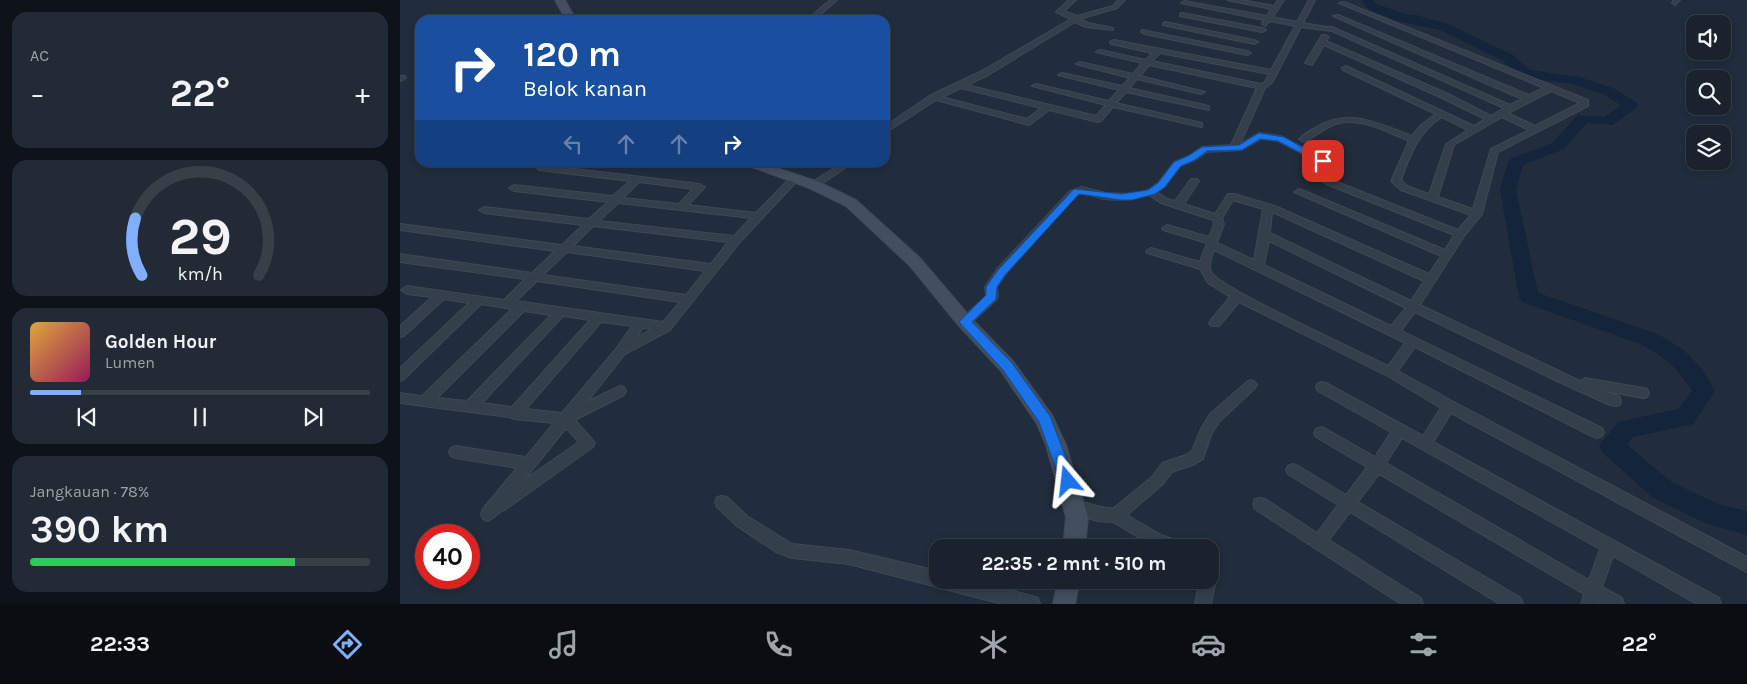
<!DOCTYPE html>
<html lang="id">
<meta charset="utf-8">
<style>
body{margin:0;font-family:Karla,sans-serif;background:#222a35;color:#f1f3f6;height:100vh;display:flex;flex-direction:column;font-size:19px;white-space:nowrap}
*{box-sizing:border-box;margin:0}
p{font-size:16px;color:#9fa4aa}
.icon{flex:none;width:28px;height:28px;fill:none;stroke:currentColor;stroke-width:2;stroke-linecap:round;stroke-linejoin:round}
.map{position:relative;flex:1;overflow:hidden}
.side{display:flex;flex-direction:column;gap:12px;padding:12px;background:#0e1319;width:400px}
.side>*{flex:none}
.banner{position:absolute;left:15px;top:15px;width:475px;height:152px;border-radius:15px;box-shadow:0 2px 8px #0003,0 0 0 1px #373f49;background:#1a4fa0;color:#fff;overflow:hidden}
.fabs{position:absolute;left:1286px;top:15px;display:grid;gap:10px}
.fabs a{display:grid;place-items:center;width:45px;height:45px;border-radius:10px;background:#19222d;box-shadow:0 2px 8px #0003,0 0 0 1px #373f49;font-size:25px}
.speed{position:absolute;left:15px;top:524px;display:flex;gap:10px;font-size:25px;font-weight:700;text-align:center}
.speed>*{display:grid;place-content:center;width:65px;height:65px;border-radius:50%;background:#19222d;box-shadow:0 2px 8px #0003,0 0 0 1px #373f49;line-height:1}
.speed .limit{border:8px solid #d22;background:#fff;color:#111}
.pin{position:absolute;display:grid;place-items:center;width:42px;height:42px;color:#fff;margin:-21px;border-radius:10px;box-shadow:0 2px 8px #0006}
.me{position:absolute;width:55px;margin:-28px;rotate:343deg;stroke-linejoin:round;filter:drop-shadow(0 0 4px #0008)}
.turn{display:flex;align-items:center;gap:18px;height:105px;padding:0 25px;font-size:22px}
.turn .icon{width:65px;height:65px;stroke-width:2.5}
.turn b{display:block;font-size:35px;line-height:42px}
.lanes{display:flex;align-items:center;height:48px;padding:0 25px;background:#0003;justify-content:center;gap:25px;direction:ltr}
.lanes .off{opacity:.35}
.big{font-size:38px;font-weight:700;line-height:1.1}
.side .tile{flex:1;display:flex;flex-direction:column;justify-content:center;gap:8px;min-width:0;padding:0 18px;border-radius:15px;background:#222a35}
.side .dial{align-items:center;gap:0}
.dial svg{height:130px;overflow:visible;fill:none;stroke:#373f49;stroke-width:7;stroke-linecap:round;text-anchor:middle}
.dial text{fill:#f1f3f6;stroke:none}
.song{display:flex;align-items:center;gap:15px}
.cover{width:60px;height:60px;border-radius:8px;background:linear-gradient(135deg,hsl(40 70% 55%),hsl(330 70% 35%))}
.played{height:5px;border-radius:2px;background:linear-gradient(90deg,#80b0fd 15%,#373f49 15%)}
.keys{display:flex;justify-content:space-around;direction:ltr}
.heat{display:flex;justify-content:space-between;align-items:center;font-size:28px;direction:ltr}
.charge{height:8px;border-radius:4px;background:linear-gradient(90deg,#34c759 78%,#373f49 0)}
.trip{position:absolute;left:529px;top:539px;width:290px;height:50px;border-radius:15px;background:#19222d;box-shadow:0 2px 8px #0003,0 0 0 1px #373f49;font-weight:700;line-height:50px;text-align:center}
.dock{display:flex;height:80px;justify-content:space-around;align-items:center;background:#0a0e12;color:#9fa4aa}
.dock .icon{width:35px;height:35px}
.dock .selected{color:#80b0fd}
.dock b{font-size:22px;color:#f1f3f6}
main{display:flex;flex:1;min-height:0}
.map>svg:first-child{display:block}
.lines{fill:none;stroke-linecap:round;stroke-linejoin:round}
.river{fill:#14243a;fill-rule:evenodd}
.street-casing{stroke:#3e4855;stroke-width:2}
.secondary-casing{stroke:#3e4855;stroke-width:2}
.street{fill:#353f4c;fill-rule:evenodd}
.secondary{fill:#434e5f;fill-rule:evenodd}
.route{fill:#1a73e8;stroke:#114b97}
</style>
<main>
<section class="side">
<div class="tile"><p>AC</p>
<div class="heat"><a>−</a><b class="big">22°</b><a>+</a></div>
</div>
<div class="tile dial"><svg viewBox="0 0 100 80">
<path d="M14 69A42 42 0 1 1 86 69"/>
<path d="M14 69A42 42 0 0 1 10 34" stroke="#80b0fd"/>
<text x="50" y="56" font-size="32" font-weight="700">29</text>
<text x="50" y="72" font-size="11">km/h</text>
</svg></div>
<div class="tile">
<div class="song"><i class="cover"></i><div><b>Golden Hour</b><p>Lumen</p></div></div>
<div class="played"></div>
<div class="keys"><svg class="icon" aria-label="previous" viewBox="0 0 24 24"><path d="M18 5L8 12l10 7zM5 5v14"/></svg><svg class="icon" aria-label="pause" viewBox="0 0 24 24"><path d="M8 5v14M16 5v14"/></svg><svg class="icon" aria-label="next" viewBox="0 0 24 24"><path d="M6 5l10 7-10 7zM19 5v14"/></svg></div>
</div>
<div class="tile"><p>Jangkauan · 78%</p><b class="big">390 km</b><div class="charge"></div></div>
</section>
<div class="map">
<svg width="1347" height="604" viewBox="0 0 1347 604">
<rect width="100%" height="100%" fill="#212d3c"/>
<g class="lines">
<path class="river" d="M 961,0 L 973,0 L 977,4 L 1004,14 L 1016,15 L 1048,24 L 1113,55 L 1130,70 L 1179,77 L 1213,88 L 1236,102 L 1238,105 L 1236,108 L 1213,125 L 1187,123 L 1164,149 L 1123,165 L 1116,190 L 1138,293 L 1255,333 C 1284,347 1300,362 1315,391 L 1293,424 L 1233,437 L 1227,445 L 1270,481 L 1318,504 L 1347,511 L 1347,535 L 1305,523 L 1252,497 L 1203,453 L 1199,446 L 1218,422 L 1278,409 L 1292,391 C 1276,366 1265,357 1240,344 L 1122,302 L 1119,297 L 1100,190 L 1108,162 L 1110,159 L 1152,143 L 1178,115 L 1205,117 L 1221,105 L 1203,94 L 1172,84 L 1121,77 L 1103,61 L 1040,30 L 998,21 L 969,10 Z"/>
<defs>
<g id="street">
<polygon points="430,0 437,0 414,20 407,20"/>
<path d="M 669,0 L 676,0 L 664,11 L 677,16 L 713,6 L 718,0 L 725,0 L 717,8 L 680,19 L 688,23 L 713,28 L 713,30 L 686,27 L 675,22 L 588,75 L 567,85 L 696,116 L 706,105 L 632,86 L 636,84 L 709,101 L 719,90 L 658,75 L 662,73 L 722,86 L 730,78 L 676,64 L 680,62 L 733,74 L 742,63 L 696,52 L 700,50 L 746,60 L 752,53 L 711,44 L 710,42 L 714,40 L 871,70 L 895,26 L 870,21 L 865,26 L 862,24 L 864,20 L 781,3 L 784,1 L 867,16 L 871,9 L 827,0 L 841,0 L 874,6 L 878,0 L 884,0 L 873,17 L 897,22 L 909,0 L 915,0 L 903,23 L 927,27 L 932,27 L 1110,105 L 1122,99 L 933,16 L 938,15 L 1129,95 L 1144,88 L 939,3 L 944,2 L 1188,100 L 1188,106 L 1098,152 L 1082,214 L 1064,236 L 1020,305 L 1180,381 L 1185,378 L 1243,388 L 1247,389 L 1249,393 L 1247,397 L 1243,398 L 1205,391 L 1220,397 L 1221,401 L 1220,405 L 1215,406 L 1210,405 L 1159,382 L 1015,312 L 1001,331 L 1202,428 L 1204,432 L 1202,436 L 1197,438 L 1192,436 L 1015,347 L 998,371 L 1054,402 L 1347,557 L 1347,572 L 1051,413 L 1033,442 L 1319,598 L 1321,604 L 1297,604 L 1213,556 L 1202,587 L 1222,598 L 1224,604 L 1201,604 L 1198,602 L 1197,604 L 1181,604 L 1184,594 L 979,474 L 958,502 L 1121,598 L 1123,604 L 1100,604 L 950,512 L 929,540 L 1021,598 L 1023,604 L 1001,604 L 855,509 L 853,504 L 855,499 L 860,498 L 865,499 L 917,533 L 938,505 L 888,474 L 886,470 L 888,466 L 893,464 L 898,466 L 946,495 L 967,467 L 916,437 L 914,433 L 916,429 L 921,427 L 926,429 L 975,457 L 991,432 L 918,391 L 916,387 L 918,383 L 922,382 L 926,383 L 1023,436 L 1041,408 L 986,375 L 839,302 L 819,326 L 811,326 L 809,323 L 811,320 L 830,297 L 808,283 L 800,269 L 747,253 L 746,251 L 751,248 L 800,262 L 807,243 L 763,230 L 762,228 L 767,225 L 809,237 L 814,224 L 813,220 L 761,203 L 749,195 C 735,199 720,201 704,199 C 695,197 686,192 676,195 L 605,275 L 597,287 L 598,297 L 596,300 L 569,325 L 561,325 L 559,322 L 561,319 L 586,296 L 585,287 L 597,269 L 670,191 L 682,187 L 706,193 L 732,194 L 748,190 L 758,183 L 774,162 L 789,156 L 802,147 L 831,145 L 857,88 L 749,65 L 740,76 L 805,92 L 801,94 L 737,79 L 729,88 L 809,106 L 809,110 L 726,92 L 716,103 L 802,123 L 802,127 L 713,107 L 701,121 L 698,122 L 649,110 L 629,125 L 536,100 L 485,133 L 485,126 L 531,95 L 582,71 L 671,19 L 656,12 ZM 901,27 L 932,31 L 1104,108 L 1091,116 L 1046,93 L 926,41 L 929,37 L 925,35 L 922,35 L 905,63 L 912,65 L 924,45 L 1040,97 L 1085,119 L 1074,126 L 946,66 L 942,68 L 943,70 L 1036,114 L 1021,125 L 1012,136 C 978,123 949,107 915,128 C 909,131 903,135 899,139 L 903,142 L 906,141 C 915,136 924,129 933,125 C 957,115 987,132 1009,141 L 991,181 L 1001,190 L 1071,215 L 1058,230 L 932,180 L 923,173 L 928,166 L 926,159 L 880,136 L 859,133 L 840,144 L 865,88 L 872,83 ZM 760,53 L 869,74 L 865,82 L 861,84 L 752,61 ZM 561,88 L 641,108 L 627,119 L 542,97 ZM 1151,91 L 1180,103 L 1135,126 L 1108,113 ZM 1042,117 L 1068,130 L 1046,144 L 1029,194 L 1007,186 L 1001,180 C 1010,155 1018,132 1042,117 ZM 1102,117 L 1129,130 L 1091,149 L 1073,209 L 1038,197 L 1054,145 ZM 861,139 L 878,141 L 918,162 L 918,166 L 913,174 L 926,184 L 1054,235 L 1045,250 L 902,190 L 899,189 L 894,192 L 1041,256 L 1029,274 L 875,206 L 834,194 L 828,194 L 815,214 L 784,204 L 799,181 L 797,179 L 791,179 L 775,201 L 767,199 L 757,192 L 764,187 L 780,166 L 795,160 L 807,152 L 842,150 ZM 833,200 L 863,209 L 854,260 L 817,243 L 824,224 L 822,218 ZM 872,212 L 1024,281 L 1011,301 L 870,233 ZM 869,241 L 1006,308 L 991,326 L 864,265 ZM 814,250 L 989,335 L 1005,343 L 988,366 C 961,352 821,289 811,272 C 808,265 812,256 814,250 ZM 1002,438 L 1200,549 L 1189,580 L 986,463 Z"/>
<polygon points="1274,0 1280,0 1275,5 1272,3"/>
<polygon points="782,13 862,28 866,30 862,32 780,16 780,14"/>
<polygon points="765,22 854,40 858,42 854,44 763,25 763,23"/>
<polygon points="742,30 847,51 851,53 847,55 745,34 741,32"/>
<polygon points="0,76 5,76 6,78 0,81"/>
<polygon points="443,162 454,162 417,187 411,187 411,183"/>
<path d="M 142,165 L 300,184 L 305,187 L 288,205 L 356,213 L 391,177 L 397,177 L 399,179 L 340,242 L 270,330 L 225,354 L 187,402 L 220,386 L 224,387 L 226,391 L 224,395 L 175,420 L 195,443 L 193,447 L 106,509 C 96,512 97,517 88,521 L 83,519 L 81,514 L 83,509 L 117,468 L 56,458 L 51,456 L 49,452 L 51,448 L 56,446 L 126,457 L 154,423 L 114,419 L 109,417 L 0,403 L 0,393 L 22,396 L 112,309 L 81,304 L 4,379 L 0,381 L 0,368 L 69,303 L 44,299 L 4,336 L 0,337 L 0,326 L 32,297 L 7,294 L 1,290 L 7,286 L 104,300 L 125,279 L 0,262 L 0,254 L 132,273 L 155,251 L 0,230 L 0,224 L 162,245 L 183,225 L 84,213 L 79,210 L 84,207 L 189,219 L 208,202 L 114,191 L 109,188 L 114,185 L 213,196 L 230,181 L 139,170 L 137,168 ZM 239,182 L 293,189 L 279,204 L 223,198 ZM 218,203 L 351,218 L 334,236 L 199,221 ZM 193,226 L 328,242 L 311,264 L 173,246 ZM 167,252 L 305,271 L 286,295 L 143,275 ZM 137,281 L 280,302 L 263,322 L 116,301 ZM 124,311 L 151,315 L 67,401 L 37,398 ZM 163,316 L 190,320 L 112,407 L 82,403 ZM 201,322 L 232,326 L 216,349 L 162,413 L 126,409 ZM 243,328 L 252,329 L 236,338 ZM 166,428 L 179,442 L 124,480 Z"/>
<path d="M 851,380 L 855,382 L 857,385 L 855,388 L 819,422 L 811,435 L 803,459 L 795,464 L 772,472 L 763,484 L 727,515 L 761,535 L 784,543 L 786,548 L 756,548 L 713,522 L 697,521 L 670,512 L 668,507 L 670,502 C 681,498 699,510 714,508 L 753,476 L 762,463 L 786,455 L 792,451 L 801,429 L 810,414 L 847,382 Z"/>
<polygon points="322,496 327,497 347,516 392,544 449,550 538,571 538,580 570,580 632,596 638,598 640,604 602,604 449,564 392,558 376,552 337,526 317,507 315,502 317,497"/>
<path d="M 810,552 L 815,554 C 818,561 819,570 814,576 L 816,580 L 811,604 L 795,604 L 800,580 L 810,580 Z"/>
</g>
<g id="secondary">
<polygon points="155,0 165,0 176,20 166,20"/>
<polygon points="338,162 359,162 419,182 456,200 520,258 571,318 613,361 652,415 666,445 688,517 685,548 663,548 666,517 646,445 637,424 601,371 559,326 510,266 446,206 409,188"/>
<polygon points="658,580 680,580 675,604 653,604"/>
</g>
</defs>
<use href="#street" class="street-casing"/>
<use href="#secondary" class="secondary-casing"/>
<use href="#street" class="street"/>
<use href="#secondary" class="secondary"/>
</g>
<polygon class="route" points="859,133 884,137 927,161 920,163 878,141 860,139 842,150 807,151 795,160 781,166 765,187 755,194 732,200 721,200 679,194 605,275 597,287 596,299 572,322 612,363 650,416 675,481 673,485 668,487 662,485 639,422 603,370 559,322 586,295 586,287 598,270 674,189 721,194 748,190 758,183 774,162 788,156 802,147 839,145"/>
</svg>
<div class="fabs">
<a><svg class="icon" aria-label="sound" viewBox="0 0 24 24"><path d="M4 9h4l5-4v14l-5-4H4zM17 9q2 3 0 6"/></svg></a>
<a><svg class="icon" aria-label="search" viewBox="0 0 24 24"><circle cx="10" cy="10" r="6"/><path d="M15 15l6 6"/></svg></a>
<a><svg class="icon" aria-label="layers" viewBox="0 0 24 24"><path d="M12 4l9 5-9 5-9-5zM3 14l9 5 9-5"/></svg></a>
</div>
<div class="speed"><div class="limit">40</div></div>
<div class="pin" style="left:923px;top:161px;background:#d93025"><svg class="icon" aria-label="arrive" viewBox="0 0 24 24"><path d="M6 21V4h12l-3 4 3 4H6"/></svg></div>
<svg class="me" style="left:668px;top:481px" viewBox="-20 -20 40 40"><path d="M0-17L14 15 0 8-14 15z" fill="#1a73e8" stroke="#fff" stroke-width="4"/></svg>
<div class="trip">22:35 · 2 mnt · 510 m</div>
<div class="banner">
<div class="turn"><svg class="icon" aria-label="right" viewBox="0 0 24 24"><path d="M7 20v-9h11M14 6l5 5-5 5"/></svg><div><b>120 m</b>Belok kanan</div></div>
<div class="lanes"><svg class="icon off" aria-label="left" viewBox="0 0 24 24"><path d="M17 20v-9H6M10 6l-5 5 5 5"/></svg><svg class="icon off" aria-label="ahead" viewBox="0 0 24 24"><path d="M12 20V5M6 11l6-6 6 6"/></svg><svg class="icon off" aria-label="ahead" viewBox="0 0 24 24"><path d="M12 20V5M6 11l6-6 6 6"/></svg><svg class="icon" aria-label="right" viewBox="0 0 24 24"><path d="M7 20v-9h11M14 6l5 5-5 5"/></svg></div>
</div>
</div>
</main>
<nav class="dock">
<b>22:33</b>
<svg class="icon selected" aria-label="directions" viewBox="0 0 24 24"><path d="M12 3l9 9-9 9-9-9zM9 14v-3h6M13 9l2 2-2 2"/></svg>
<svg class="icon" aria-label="music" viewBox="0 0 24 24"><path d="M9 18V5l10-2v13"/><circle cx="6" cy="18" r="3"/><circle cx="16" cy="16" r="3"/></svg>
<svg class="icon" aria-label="phone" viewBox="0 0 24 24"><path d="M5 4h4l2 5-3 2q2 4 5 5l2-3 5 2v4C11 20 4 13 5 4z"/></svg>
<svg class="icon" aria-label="climate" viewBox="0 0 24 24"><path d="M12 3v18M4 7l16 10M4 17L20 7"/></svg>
<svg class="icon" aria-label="car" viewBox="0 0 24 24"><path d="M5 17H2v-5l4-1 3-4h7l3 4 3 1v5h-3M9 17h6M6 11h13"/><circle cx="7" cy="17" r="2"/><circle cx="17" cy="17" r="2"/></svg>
<svg class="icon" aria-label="filters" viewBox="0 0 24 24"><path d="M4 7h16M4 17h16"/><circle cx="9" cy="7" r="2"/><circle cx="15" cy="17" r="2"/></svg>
<b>22°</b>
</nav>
